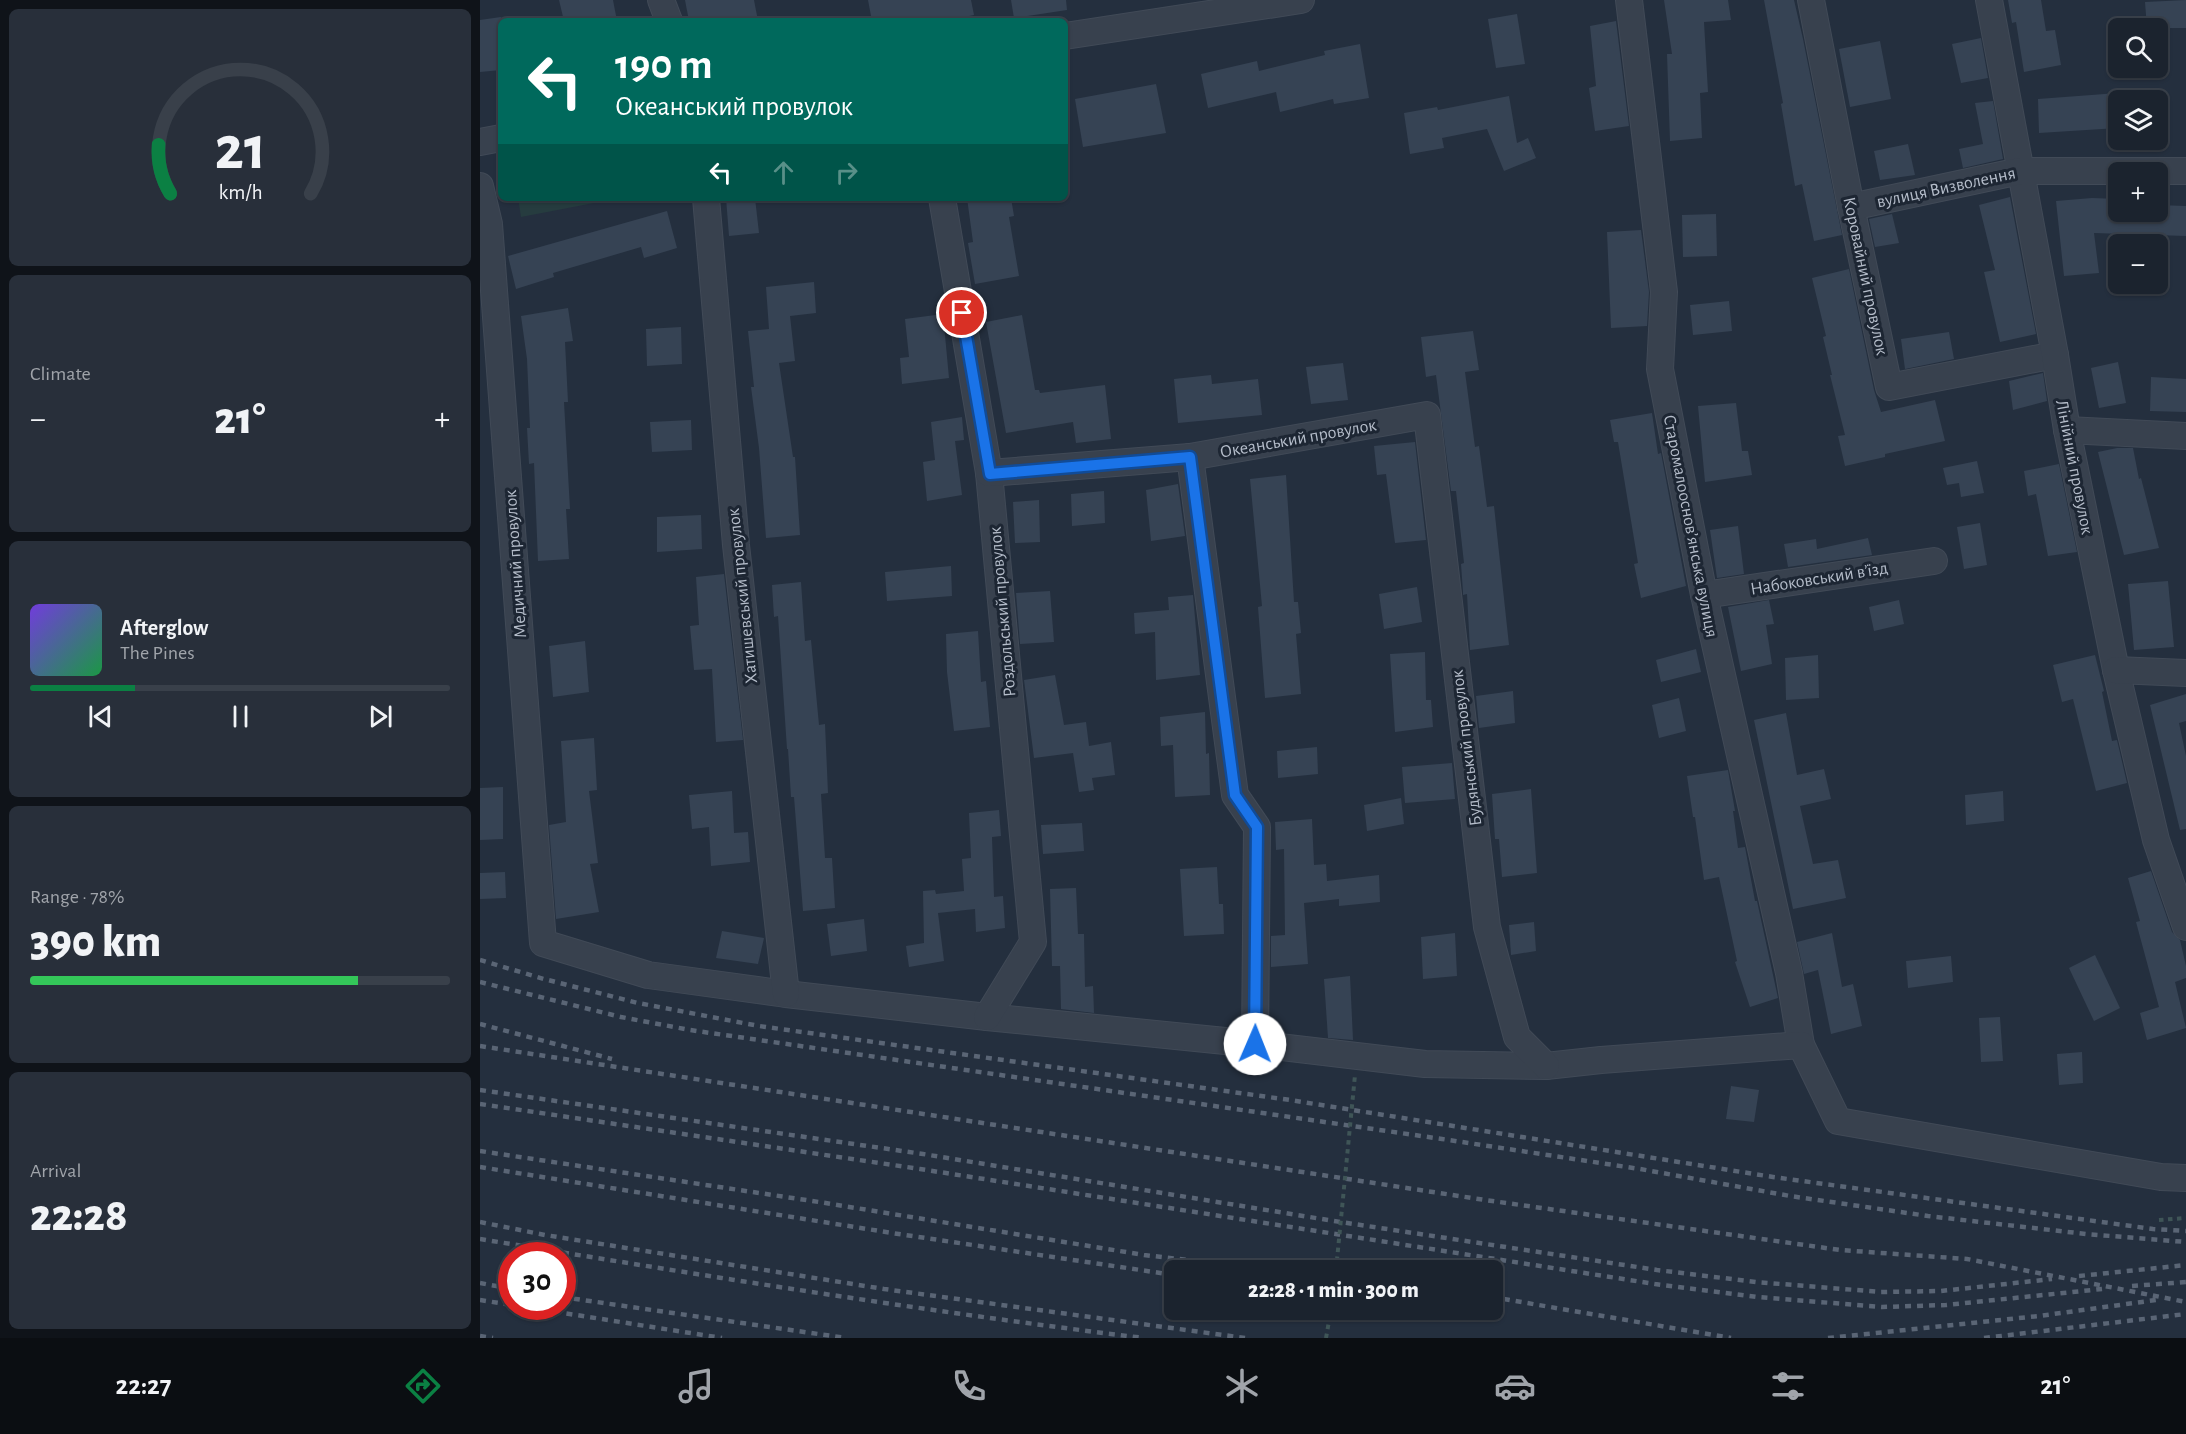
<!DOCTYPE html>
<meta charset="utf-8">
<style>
body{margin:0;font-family:"Alegreya Sans",sans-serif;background:#282f3a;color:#f1f3f6;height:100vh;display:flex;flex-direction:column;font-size:22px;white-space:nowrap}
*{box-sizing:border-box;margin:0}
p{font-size:20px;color:#a0a4aa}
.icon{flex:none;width:33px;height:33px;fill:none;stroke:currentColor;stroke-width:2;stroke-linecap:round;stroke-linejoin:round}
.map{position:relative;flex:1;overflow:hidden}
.details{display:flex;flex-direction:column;gap:9px;padding:9px;background:#0f1319;width:480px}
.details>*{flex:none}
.banner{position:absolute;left:18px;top:18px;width:570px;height:183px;border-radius:9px;box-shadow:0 2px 4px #0004,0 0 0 2px #39404a;background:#00695c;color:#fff;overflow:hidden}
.fabs{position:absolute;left:1628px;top:18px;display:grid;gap:12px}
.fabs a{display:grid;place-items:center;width:60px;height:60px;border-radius:9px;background:#1b232e;box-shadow:0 2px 4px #0004,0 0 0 2px #39404a;font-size:30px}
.speed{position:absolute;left:18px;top:1242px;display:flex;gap:12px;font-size:30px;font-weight:700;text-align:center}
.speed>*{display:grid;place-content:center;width:78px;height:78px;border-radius:50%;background:#1b232e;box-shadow:0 2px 4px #0004,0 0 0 2px #39404a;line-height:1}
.speed .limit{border:9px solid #d22;background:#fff;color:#111}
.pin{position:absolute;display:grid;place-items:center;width:51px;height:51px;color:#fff;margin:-26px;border:3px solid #fff;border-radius:50%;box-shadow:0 2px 6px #0007}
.me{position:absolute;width:66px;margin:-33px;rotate:1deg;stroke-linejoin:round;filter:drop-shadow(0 0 4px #0008)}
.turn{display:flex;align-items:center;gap:21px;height:126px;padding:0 18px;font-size:27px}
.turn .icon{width:78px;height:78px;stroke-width:2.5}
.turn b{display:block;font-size:42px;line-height:51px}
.lanes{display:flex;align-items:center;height:57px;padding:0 18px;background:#0003;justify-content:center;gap:30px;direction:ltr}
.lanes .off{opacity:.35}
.big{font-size:45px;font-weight:800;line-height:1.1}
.details .tile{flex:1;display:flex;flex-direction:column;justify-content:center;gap:9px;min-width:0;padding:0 21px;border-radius:9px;background:#282f3a}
.details .dial{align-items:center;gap:0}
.dial svg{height:156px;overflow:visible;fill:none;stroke:#39404a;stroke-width:7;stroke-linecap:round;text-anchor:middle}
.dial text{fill:#f1f3f6;stroke:none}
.song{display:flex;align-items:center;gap:18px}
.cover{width:72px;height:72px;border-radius:9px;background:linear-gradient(135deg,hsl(260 70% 55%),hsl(140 70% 35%))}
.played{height:6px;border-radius:3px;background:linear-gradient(90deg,#0b8043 25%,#39404a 25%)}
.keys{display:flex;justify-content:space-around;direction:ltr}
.heat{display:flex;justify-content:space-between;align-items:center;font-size:33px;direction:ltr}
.charge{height:9px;border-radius:4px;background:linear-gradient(90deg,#34c759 78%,#39404a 0)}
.trip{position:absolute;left:684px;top:1260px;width:339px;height:60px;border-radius:9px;background:#1b232e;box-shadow:0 2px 4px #0004,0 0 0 2px #39404a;font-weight:800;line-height:60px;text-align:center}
.tab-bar{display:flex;height:96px;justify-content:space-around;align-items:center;background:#0b0e12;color:#a0a4aa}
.tab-bar .icon{width:42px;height:42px}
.tab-bar .current{color:#0b8043}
.tab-bar b{font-size:27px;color:#f1f3f6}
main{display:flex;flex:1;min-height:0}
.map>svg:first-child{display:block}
.green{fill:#263c3f}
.building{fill:#364354}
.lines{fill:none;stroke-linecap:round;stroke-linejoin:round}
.street-casing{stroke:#414a57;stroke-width:28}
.path{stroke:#3f5557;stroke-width:4;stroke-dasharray:4.5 4.5;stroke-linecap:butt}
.street{stroke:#38414e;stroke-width:26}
.rail{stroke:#5a6575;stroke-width:4.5;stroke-dasharray:6 6;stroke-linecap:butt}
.path-bridge{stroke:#3f5557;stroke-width:4;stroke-dasharray:4.5 4.5;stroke-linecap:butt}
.route-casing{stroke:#114b97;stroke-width:15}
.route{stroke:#1a73e8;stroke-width:10}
.labels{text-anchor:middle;stroke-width:6;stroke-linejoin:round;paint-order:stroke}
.street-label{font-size:18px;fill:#b4bcc9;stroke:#1d2633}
</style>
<main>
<section class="details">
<div class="tile dial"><svg viewBox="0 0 100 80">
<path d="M14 69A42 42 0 1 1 86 69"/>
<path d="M14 69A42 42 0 0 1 8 44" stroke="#0b8043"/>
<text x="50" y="56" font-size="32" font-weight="700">21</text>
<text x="50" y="72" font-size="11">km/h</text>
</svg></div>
<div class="tile"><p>Climate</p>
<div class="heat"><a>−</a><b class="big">21°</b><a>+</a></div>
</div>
<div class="tile">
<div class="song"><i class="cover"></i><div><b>Afterglow</b><p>The Pines</p></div></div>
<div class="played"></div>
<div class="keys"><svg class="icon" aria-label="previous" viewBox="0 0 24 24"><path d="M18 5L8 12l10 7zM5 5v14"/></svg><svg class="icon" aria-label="pause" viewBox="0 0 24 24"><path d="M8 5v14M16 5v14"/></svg><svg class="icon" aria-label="next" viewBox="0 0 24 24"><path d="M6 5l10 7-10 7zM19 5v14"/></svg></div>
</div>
<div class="tile"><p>Range · 78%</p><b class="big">390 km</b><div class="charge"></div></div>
<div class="tile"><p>Arrival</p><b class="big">22:28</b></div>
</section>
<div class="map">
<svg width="1706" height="1338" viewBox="0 0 1706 1338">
<rect width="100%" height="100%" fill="#242f3e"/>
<polygon class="green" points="38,198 140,198 41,217"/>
<g class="building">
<polygon points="79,0 133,0 137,21 84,21"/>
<polygon points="205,0 274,0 278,21 209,21"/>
<polygon points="388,0 491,0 494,15 466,21 392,21"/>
<polygon points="531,0 586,0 587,10 534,18"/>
<polygon points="1184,0 1248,0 1251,20 1224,22 1228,92 1220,93 1222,138 1190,141 1187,54 1192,54"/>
<polygon points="1284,0 1314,0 1323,39 1362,235 1334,241 1322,184 1315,186 1301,104 1303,103"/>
<polygon points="1528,0 1561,0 1566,31 1575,30 1581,65 1544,72 1536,22 1532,23"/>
<polygon points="1706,0 1706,28 1667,28 1665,2"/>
<polygon points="1037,14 1045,64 1016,68 1008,19"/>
<polygon points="21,17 21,70 0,72 0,20"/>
<polygon points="1136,21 1149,126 1115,131 1109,88 1116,86 1110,26"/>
<polygon points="1501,38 1508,78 1481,83 1472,44"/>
<polygon points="1400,41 1411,99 1370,107 1359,49"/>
<polygon points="880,44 889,98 854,104 853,99 800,112 796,92 728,108 721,74 777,61 779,71 845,55 844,51"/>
<polygon points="676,84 686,133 603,147 595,99"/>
<polygon points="1638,93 1638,128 1559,133 1558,99"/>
<polygon points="1029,96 1037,143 1048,138 1056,158 1024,171 1007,129 962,138 964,148 930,154 924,113 957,107 958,110"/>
<polygon points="1513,101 1523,159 1483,168 1479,149 1503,144 1495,103"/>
<polygon points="1428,144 1435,175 1400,180 1394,151"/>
<polygon points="1530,197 1556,334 1520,342 1504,272 1515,270 1499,205"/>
<polygon points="246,198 275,198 279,233 249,236"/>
<polygon points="487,198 531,198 534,216 529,217 539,276 495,284 488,243 493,242"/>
<polygon points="1612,198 1638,199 1638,212 1677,212 1677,205 1706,206 1706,236 1614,233 1619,273 1584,276 1576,201"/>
<polygon points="187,211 197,248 164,258 161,247 73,273 74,277 36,289 28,256"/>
<polygon points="1236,214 1237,256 1203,257 1202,215"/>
<polygon points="1412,214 1419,243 1395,247 1389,219"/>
<polygon points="1161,230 1169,292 1167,326 1131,328 1127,232"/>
<polygon points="1369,269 1394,390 1401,412 1455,400 1465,441 1405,454 1405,457 1365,466 1358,436 1365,435 1350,375 1352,375 1343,337 1346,336 1332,278"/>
<polygon points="334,282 336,313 310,316 315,361 299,363 313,457 315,457 320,535 286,538 279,448 271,387 274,387 268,331 289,329 286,287"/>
<polygon points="1249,301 1252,331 1213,335 1210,305"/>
<polygon points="88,308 93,341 85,342 88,402 84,402 90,509 86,509 89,559 58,561 54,463 49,464 47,428 50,428 47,359 41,316"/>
<polygon points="463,314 469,378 422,384 420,358 429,357 425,319"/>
<polygon points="542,315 555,390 559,390 560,393 625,385 631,439 596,443 593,422 526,433 506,322"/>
<polygon points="201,327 202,364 167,366 166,329"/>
<polygon points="993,331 999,370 985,372 995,447 999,446 1007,507 1014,506 1029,645 990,650 987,594 983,595 983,592 981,564 984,563 976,491 971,491 956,375 946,377 941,337"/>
<polygon points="1469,332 1474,359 1425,369 1421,339"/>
<polygon points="1638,362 1646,403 1619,408 1611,368"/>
<polygon points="863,363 868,400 831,404 826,367"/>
<polygon points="1563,373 1567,401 1533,410 1529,381"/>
<polygon points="731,375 732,384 778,379 782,415 698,423 694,379"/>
<polygon points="1671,377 1706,379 1706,412 1670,411"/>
<polygon points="1256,403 1262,451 1268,451 1272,475 1225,482 1218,406"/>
<polygon points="1172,413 1178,454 1181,453 1206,586 1161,598 1154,564 1158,563 1138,442 1134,442 1130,420"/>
<polygon points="482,417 484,440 475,441 482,495 447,501 443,462 455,460 451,422"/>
<polygon points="211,420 212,450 172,452 170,422"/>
<polygon points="935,442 946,540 915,543 906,474 897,475 894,446"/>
<polygon points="1637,448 1653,448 1659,479 1661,478 1679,548 1644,555 1618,452"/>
<polygon points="1497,461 1504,493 1481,497 1479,483 1467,485 1463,468"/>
<polygon points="1579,464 1597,552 1568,556 1556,494 1548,496 1544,471"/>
<polygon points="806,475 814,602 818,602 821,633 816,634 821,694 785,698 778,607 782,606 770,479"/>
<polygon points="698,484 705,536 671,541 666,490"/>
<polygon points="624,491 625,523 592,526 591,494"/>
<polygon points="559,500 560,542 535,543 533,502"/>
<polygon points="221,515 222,549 177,552 177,517"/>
<polygon points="1500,523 1507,565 1484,569 1477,527"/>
<polygon points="1258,526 1264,574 1237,578 1230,530"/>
<polygon points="1388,538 1392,555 1308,567 1304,544 1336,539 1337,549"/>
<polygon points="471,566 472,596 407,601 405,572"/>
<polygon points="244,574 263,740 236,742 232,669 214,670 210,626 219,625 216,577"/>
<polygon points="1688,581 1694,647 1654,650 1648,584"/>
<polygon points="321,582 325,641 331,640 339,725 345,724 348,793 341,794 345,858 352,858 355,908 323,911 314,797 311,797 308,749 307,749 298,616 294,617 292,585"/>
<polygon points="937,587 942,622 904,629 899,594"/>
<polygon points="570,591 574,642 540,644 536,593"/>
<polygon points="713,595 720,675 676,680 675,632 655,634 654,613 689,610 688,597"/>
<polygon points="1289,600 1294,624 1286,625 1292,664 1261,671 1248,607"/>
<polygon points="1419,600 1424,624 1394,631 1389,607"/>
<polygon points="498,631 501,682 506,681 510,727 474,731 467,672 466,634"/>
<polygon points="105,641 109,692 73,697 69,646"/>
<polygon points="1216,649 1221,672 1181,682 1176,660"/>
<polygon points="945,652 946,700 951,700 953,727 915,732 910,654"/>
<polygon points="1338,655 1339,698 1306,700 1305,658"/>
<polygon points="1615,655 1624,691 1622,692 1632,741 1637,740 1647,783 1616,791 1593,699 1582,702 1573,665"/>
<polygon points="575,675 584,725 606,722 609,746 631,742 635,775 612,778 614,790 599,792 593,753 554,758 544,680"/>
<polygon points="1033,691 1035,723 999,728 996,696"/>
<polygon points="1706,694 1706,721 1699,723 1706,756 1706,829 1700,830 1670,705"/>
<polygon points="1199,698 1206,731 1179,738 1172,705"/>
<polygon points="725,712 726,754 729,753 730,795 695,797 693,745 681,746 680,717"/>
<polygon points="1306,713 1317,775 1344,769 1351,799 1320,806 1333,864 1358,860 1366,898 1313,909 1274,720"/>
<polygon points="114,738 117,790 109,791 118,863 110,864 119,912 76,919 69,825 86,822 81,741"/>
<polygon points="837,747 838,774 798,778 797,751"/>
<polygon points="972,763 975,799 925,803 922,767"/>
<polygon points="1248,770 1255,811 1253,811 1258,848 1265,847 1275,901 1277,901 1298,998 1270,1007 1255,962 1257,961 1239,877 1224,880 1215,817 1213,817 1207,776"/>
<polygon points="23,787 23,839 0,840 0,788"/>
<polygon points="1051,789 1057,873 1022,877 1019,839 1015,839 1012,794"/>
<polygon points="252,791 254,833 268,832 270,862 231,866 229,827 212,829 209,795"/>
<polygon points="1523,791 1524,821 1486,825 1485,795"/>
<polygon points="921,798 924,824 887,831 884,805"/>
<polygon points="519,810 521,836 512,837 514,897 523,896 525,928 496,932 495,909 458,913 464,961 429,967 426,946 444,943 443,891 455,890 456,894 484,891 482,859 491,858 489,813"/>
<polygon points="832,819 834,865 846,864 847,881 899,875 900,902 859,906 859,899 824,903 828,964 791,967 791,936 805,935 804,849 796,850 795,822"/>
<polygon points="602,823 604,851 563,854 561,825"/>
<polygon points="737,867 739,904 743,904 744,934 704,936 700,869"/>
<polygon points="1671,871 1692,932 1700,940 1706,966 1706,978 1695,982 1706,1028 1667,1040 1660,1013 1679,1007 1656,922 1660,921 1648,878"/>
<polygon points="25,872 26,898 0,899 0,873"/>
<polygon points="596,888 598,934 604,934 605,987 613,986 614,1013 581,1009 580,966 572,966 570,889"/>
<polygon points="384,919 387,951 351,956 347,924"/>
<polygon points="1054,922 1056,951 1031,955 1029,925"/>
<polygon points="242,931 284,938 278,964 236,958"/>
<polygon points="975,933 977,976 943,979 941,937"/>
<polygon points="1352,933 1362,987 1373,984 1382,1026 1351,1034 1338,970 1324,974 1317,942"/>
<polygon points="1615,955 1640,1008 1614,1021 1589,968"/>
<polygon points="1471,956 1473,982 1428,988 1426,961"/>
<polygon points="870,976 873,1040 848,1038 844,979"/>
<polygon points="1520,1017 1523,1061 1501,1062 1499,1018"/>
<polygon points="1602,1052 1603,1083 1579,1085 1577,1054"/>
<polygon points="1251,1086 1279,1090 1274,1122 1246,1119"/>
</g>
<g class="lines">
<defs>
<g id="street">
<polyline points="181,0 189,21"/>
<polyline points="1149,0 1184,292 1180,369 1224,595 1309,973 1321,1045"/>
<polyline points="1331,0 1371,207 1409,387 1575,355"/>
<polyline points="1509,0 1575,355 1587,430 1636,670 1676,840 1706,927"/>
<polyline points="585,36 821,0"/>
<polyline points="0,142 21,138"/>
<polyline points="0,186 9,224 63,943 168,975 306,994 507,1017 775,1044 945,1064 1066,1066 1121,1060 1321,1045 1358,1121 1681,1177 1706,1178"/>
<polyline points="226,198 256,545 306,994"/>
<polyline points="462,198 509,473 553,942 507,1017"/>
<polyline points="1371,207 1540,171 1706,171"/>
<polyline points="1587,430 1706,436"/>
<polyline points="710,457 755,795 777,827 775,1044"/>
<polyline points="509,473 710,457 947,415 1007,927 1037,1037 1066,1066"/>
<polyline points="1224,595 1454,561"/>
<polyline points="1636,670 1706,673"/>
</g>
</defs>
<use href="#street" class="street-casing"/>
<g class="path">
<polyline points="1679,1220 1706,1218"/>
<polyline points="846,1338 851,1310"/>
</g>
<use href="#street" class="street"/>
<g class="rail">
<polyline points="0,960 64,979 158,1003 279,1026 810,1100 1293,1177 1673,1229 1706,1231"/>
<polyline points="0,982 141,1017 210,1030 962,1139 1160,1169 1310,1196 1448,1216 1606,1234 1706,1242"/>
<polyline points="0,1024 132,1059"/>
<polyline points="0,1046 1005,1200 1360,1250 1487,1259 1706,1302"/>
<polyline points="0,1090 443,1154 854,1221 1177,1270 1276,1282 1401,1292 1461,1291 1572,1279"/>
<polyline points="0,1104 440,1169 1175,1284 1277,1297 1402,1307 1466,1305 1622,1289"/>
<polyline points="0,1151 339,1202 664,1255 795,1270"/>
<polyline points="0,1167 412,1233 694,1275"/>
<polyline points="0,1222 65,1235 404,1289 765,1338"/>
<path d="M 0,1239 C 221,1275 441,1311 664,1338"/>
<polyline points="1599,1276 1706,1265"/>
<polyline points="0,1283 32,1289"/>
<polyline points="1652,1286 1706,1282"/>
<polyline points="82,1297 366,1338"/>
<polyline points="1012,1297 1251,1338"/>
<polyline points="0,1300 32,1305"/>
<polyline points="39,1306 242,1338"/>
<polyline points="0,1336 13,1338"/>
<polyline points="1348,1338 1559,1316 1676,1300"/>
<polyline points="1504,1338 1706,1314"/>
</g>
<polyline class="path-bridge" points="856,1270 875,1075"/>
</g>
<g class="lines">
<defs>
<polyline id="route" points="482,313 510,474 710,457 755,795 777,827 775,1044"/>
</defs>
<use href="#route" class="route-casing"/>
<use href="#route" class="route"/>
</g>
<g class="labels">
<g class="street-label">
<text transform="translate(1466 187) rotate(-12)" y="6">вулиця Визволення</text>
<text transform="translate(1386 276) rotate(78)" y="6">Коровайний провулок</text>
<text transform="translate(818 438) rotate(-10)" y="6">Океанський провулок</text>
<text transform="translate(1595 467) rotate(79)" y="6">Лінійний провулок</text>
<text transform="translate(1211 526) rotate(79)" y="6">Старомалооснов’янська вулиця</text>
<text transform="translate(35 564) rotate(-94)" y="6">Медичний провулок</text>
<text transform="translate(1339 578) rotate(-9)" y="6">Набоковський в’їзд</text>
<text transform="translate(262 596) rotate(-96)" y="6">Хатишевський провулок</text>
<text transform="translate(522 612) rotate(-95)" y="6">Роздольський провулок</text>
<text transform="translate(986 748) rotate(-97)" y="6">Будянський провулок</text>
</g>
</g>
</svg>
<div class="fabs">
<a><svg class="icon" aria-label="search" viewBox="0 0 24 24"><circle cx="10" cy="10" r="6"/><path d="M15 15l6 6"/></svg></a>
<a><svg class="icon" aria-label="layers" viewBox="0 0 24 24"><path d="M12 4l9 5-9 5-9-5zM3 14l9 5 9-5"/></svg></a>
<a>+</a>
<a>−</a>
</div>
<div class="speed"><div class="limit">30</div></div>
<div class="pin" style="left:482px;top:313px;background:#d93025"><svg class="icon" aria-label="arrive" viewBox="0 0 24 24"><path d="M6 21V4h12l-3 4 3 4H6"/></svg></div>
<svg class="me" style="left:775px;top:1044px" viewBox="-20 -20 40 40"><circle r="19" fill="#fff"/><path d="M0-13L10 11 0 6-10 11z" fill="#1a73e8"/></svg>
<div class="trip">22:28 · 1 min · 300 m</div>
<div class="banner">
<div class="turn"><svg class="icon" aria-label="left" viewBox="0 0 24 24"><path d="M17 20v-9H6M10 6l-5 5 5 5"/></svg><div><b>190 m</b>Океанський провулок</div></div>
<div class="lanes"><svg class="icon" aria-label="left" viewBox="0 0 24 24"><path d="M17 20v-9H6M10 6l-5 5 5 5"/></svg><svg class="icon off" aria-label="ahead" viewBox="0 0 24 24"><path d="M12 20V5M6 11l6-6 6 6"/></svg><svg class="icon off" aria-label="right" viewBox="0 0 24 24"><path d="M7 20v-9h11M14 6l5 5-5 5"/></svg></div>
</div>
</div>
</main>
<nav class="tab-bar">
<b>22:27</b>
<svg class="icon current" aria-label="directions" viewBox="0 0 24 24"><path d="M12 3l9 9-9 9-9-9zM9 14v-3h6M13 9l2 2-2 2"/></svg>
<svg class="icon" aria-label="music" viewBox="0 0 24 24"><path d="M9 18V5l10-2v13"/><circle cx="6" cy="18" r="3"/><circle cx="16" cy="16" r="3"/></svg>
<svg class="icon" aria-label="phone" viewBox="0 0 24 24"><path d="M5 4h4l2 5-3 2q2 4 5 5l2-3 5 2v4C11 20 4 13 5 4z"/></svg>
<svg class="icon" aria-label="climate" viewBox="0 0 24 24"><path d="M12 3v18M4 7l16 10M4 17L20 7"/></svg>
<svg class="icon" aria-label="car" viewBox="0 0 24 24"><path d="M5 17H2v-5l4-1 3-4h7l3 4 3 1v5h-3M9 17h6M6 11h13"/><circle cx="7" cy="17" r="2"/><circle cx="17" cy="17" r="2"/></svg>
<svg class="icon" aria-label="filters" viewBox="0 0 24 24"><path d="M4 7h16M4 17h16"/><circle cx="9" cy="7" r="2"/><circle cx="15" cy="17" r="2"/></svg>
<b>21°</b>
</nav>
